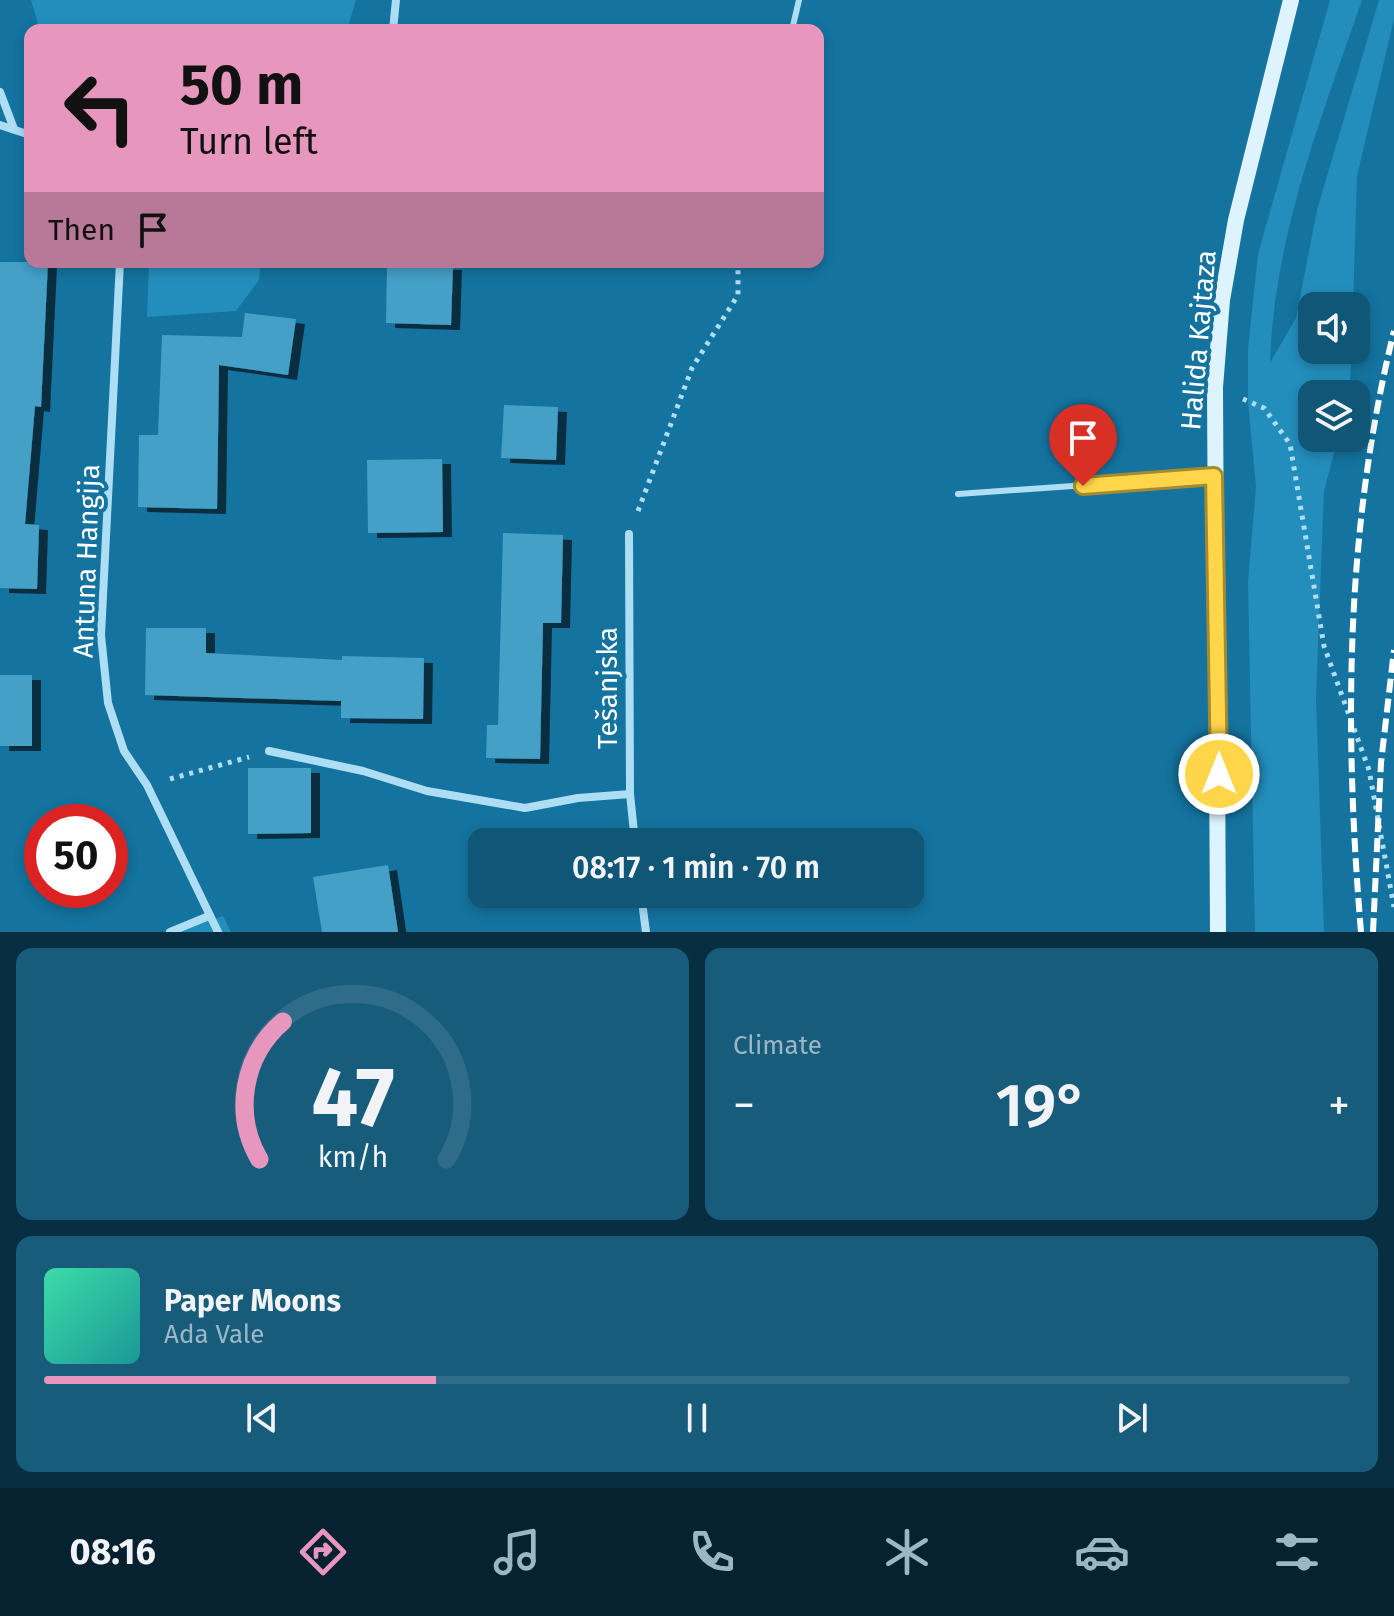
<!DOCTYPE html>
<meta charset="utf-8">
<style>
body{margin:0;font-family:"Fira Sans",sans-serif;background:#185c7c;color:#f1f3f6;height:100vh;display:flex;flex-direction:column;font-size:30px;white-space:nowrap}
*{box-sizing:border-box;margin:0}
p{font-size:26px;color:#9bb7c6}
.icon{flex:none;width:44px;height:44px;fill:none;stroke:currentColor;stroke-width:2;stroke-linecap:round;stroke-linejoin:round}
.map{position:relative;height:932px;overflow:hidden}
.drawer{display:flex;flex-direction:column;gap:16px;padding:16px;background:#082f41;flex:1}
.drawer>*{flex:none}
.hud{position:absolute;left:24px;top:24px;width:800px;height:244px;border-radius:16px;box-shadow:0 4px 12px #0003;background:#e797bd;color:#111;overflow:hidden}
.controls{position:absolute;left:1298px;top:292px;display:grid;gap:16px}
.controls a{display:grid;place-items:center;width:72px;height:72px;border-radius:16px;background:#0f5677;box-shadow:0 4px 12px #0003;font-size:40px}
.speed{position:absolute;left:24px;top:804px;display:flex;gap:16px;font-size:40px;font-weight:700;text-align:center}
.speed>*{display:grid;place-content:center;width:104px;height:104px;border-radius:50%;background:#0f5677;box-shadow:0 4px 12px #0003;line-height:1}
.speed .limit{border:12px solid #d22;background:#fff;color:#111}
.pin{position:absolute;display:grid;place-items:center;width:68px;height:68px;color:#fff;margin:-82px -34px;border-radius:50% 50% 50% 0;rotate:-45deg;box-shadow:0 0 8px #0007}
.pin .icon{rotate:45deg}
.me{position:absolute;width:88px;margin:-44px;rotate:0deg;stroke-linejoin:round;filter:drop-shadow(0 0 6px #0008)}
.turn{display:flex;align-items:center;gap:28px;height:168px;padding:0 24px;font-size:36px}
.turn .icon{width:104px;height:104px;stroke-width:2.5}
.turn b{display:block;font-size:56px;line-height:68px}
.then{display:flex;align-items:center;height:76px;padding:0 24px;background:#0003;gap:16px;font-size:30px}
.big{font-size:60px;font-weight:600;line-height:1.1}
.drawer .tile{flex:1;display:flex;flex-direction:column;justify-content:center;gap:12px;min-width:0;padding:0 28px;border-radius:16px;background:#185c7c}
.drawer .dial{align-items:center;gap:0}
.dial svg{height:208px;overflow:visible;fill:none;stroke:#2f6c89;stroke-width:7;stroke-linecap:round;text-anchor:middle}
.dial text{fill:#f1f3f6;stroke:none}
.song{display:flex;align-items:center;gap:24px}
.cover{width:96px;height:96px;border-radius:12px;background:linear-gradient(135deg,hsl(160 70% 55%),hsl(180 70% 35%))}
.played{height:8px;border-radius:4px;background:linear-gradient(90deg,#e797bd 30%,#2f6c89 30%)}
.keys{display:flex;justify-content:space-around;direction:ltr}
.heat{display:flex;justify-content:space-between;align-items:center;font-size:44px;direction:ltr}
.drawer .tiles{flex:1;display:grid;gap:16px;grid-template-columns:1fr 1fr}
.tile:last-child{grid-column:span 2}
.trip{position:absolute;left:468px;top:828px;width:456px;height:80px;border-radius:16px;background:#0f5677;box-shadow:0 4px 12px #0003;font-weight:600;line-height:80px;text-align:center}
.dock{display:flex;height:128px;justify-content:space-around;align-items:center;background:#062230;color:#9bb7c6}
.dock .icon{width:56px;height:56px}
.dock .active{color:#e797bd}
.dock b{font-size:36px;color:#f1f3f6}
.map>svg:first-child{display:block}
.green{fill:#238ebc}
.building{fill:#45a0c8;filter:url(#shadow)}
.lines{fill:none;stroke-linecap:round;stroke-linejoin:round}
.path{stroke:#addef4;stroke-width:5;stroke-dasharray:4 6;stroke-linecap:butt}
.lane{stroke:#addef4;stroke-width:6}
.street{stroke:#addef4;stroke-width:8}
.secondary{stroke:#ddf3fd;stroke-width:16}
.rail{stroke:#fff;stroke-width:6;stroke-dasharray:14 6;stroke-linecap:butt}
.route-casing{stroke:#a68a30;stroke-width:20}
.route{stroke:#ffd54a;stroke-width:14}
.labels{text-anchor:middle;stroke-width:8;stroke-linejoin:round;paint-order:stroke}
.street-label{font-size:28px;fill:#fff;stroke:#14739f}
</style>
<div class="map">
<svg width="1394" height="932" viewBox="0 0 1394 932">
<defs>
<filter id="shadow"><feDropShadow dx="9" dy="5" stdDeviation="0" flood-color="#0009"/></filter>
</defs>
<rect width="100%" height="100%" fill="#14739f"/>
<g class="green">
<polygon points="31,0 356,0 347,30 40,30"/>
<path d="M 1330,0 L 1362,0 C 1321,119 1274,236 1270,363 L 1296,318 L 1317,210 L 1379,0 L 1394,0 L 1394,19 L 1357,176 L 1353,306 L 1312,306 L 1312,350 L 1352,350 L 1349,394 L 1312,394 L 1312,438 L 1338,438 L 1324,491 L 1316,697 L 1324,932 L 1255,932 L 1248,582 L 1256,487 L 1248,402 L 1248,349 L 1258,254 Z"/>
<polygon points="149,262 261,262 259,280 236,311 147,317"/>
<polygon points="223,916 231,932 173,932"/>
</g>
<g class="building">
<polygon points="0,262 48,262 41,407 35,406 25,524 39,525 37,589 0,588"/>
<polygon points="387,264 453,265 451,325 386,323"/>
<polygon points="245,313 296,319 288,375 219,365 217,509 138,507 139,435 158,435 162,335 242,337"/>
<polygon points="504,405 558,407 556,460 501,458"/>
<polygon points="442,459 443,532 368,533 367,460"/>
<polygon points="503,533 563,535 561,623 543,623 540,759 486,758 487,725 498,725"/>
<polygon points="146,628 206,628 206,653 342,660 342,656 424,658 423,719 341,718 341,701 145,695"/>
<rect x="0" y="675" width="32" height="71"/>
<polygon points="248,768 311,768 311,833 248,834"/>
<polygon points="388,865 398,932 322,932 313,877"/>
</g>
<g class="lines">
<g class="path">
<polyline points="1243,399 1264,408 1290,444 1324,646 1369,770 1394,907"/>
<polyline points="638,511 692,368 738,295 738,262"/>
<polyline points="170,779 249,757"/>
</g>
<g class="lane">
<polyline points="792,30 799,0"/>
<polyline points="958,494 1214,476"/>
</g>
<g class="street">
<polyline points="393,30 396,0"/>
<polyline points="0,92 14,129"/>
<polyline points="0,125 30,135"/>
<polyline points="120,262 101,635 108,703 124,751 147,785 218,932"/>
<polyline points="629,534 630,794 635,842"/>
<polyline points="269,751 363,771 427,791 525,808 578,798 630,794"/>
<polyline points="641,894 646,932"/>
<polyline points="170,932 209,916"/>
</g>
<polyline class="secondary" points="1218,932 1215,387 1222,300 1236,220 1291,0"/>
<g class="rail">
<path d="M 1361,932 C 1344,730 1345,529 1394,331"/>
<polyline points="1373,932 1381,763 1394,650"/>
</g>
</g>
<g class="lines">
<defs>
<polyline id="route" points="1083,486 1214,476 1219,774"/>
</defs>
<use href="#route" class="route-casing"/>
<use href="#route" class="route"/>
</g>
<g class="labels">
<g class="street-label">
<text transform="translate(1198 340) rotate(-85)" y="10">Halida Kajtaza</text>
<text transform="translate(86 561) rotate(-88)" y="10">Antuna Hangija</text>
<text transform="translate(607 688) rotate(-90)" y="10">Tešanjska</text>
</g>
</g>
</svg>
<div class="controls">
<a><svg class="icon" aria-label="sound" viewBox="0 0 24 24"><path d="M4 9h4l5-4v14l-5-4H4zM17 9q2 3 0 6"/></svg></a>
<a><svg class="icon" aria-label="layers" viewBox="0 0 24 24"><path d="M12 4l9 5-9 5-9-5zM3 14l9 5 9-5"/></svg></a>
</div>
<div class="speed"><div class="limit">50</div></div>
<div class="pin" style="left:1083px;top:486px;background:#d93025"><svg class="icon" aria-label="arrive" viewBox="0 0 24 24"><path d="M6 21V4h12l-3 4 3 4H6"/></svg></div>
<svg class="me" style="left:1219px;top:774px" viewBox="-20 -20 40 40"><circle r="17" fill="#ffd54a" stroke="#fff" stroke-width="3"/><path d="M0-11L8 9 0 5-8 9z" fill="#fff"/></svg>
<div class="trip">08:17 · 1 min · 70 m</div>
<div class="hud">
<div class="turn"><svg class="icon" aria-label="left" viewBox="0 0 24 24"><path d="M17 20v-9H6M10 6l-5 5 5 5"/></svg><div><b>50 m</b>Turn left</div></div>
<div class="then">Then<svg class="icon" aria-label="arrive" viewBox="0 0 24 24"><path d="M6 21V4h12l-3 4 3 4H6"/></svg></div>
</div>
</div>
<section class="drawer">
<div class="tiles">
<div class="tile dial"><svg viewBox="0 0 100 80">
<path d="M14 69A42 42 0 1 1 86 69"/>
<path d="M14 69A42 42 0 0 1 23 16" stroke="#e797bd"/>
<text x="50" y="56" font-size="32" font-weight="700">47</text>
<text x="50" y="72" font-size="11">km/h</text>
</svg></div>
<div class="tile"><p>Climate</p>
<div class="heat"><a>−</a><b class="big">19°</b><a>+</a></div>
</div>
<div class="tile">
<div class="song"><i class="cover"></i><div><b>Paper Moons</b><p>Ada Vale</p></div></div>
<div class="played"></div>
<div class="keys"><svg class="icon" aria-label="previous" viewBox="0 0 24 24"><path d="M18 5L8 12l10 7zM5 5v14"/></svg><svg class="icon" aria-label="pause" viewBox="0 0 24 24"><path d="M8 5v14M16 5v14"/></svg><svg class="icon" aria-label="next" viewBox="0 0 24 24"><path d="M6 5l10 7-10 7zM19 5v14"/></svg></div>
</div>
</div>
</section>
<nav class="dock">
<b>08:16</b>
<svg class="icon active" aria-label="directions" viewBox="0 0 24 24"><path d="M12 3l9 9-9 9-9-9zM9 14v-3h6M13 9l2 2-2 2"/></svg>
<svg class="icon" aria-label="music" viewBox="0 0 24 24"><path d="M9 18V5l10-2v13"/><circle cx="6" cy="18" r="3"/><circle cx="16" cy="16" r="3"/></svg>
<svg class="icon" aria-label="phone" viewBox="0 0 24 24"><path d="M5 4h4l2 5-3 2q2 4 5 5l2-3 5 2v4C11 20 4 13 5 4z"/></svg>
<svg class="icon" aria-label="climate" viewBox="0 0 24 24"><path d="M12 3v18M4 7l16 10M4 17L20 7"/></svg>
<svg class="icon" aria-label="car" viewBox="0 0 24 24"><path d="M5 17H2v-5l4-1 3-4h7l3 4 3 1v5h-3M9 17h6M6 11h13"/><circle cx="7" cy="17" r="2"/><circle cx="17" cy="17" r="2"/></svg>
<svg class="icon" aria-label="filters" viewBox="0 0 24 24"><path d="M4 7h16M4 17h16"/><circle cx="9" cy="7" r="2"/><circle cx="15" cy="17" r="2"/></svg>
</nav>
